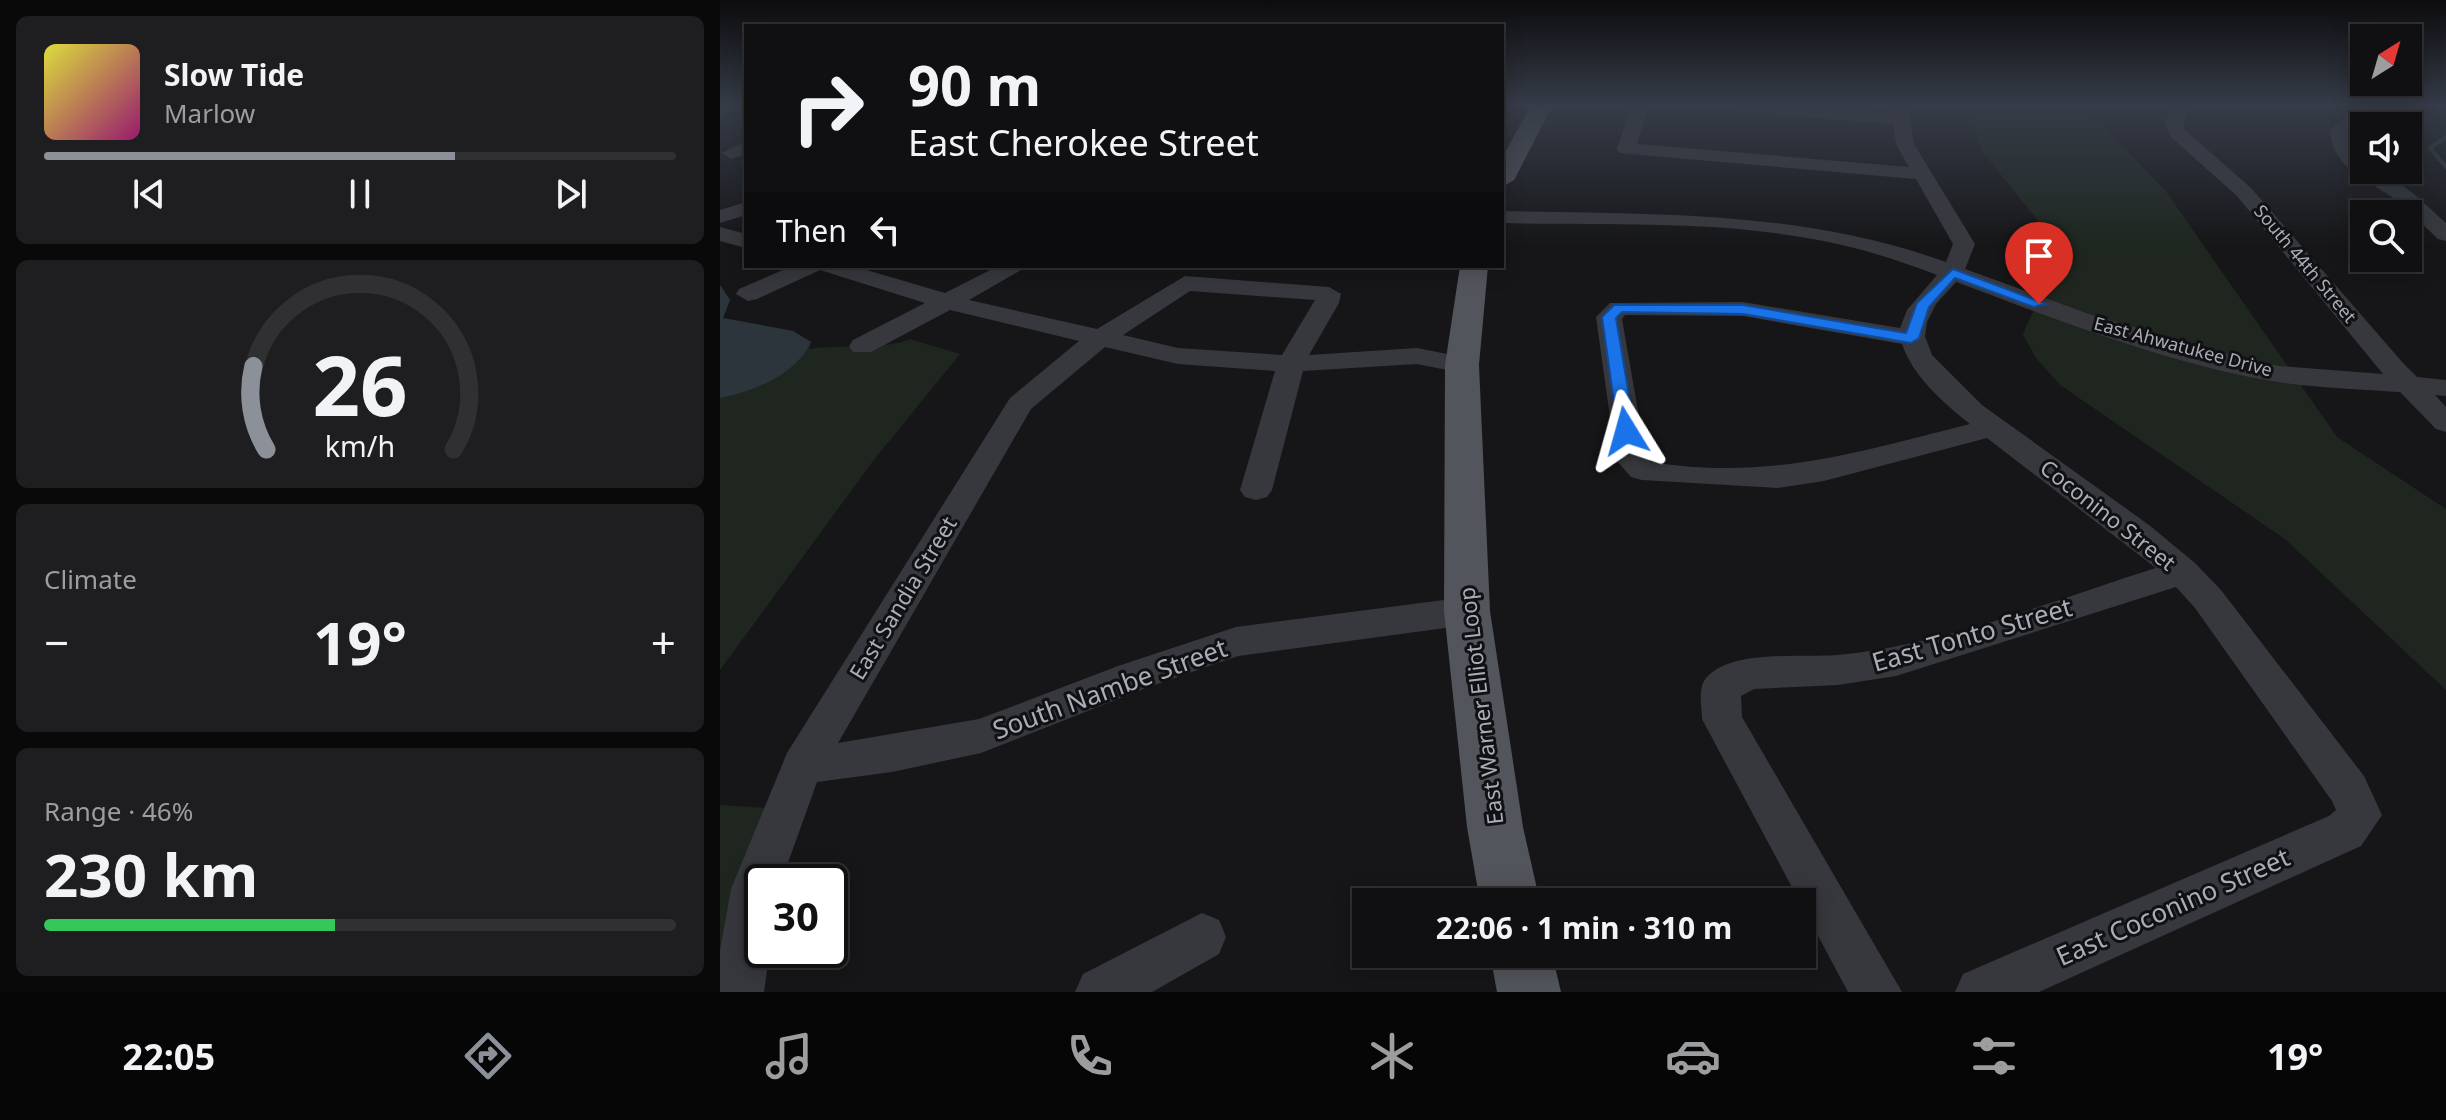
<!DOCTYPE html>
<meta charset="utf-8">
<style>
body{margin:0;font-family:"Noto Sans",sans-serif;background:#1e1e20;color:#f1f3f6;height:100vh;display:flex;flex-direction:column;font-size:30px;white-space:nowrap}
*{box-sizing:border-box;margin:0}
p{font-size:26px;color:#9c9d9f}
.icon{flex:none;width:44px;height:44px;fill:none;stroke:currentColor;stroke-width:2;stroke-linecap:round;stroke-linejoin:round}
.map{position:relative;flex:1;overflow:hidden}
.panel{display:flex;flex-direction:column;gap:16px;padding:16px;background:#09090a;width:720px}
.panel>*{flex:none}
.top-card{position:absolute;left:24px;top:24px;width:760px;height:244px;border-radius:0px;box-shadow:0 4px 20px #0003,0 0 0 2px #303032;background:#101012;color:#f1f3f6;overflow:hidden}
.needle{width:52px;rotate:37deg}
.tools{position:absolute;left:1630px;top:24px;display:grid;gap:16px}
.tools a{display:grid;place-items:center;width:72px;height:72px;border-radius:0px;background:#101012;box-shadow:0 4px 20px #0003,0 0 0 2px #303032;font-size:40px}
.speed{position:absolute;left:24px;top:864px;display:flex;gap:16px;font-size:40px;font-weight:700;text-align:center}
.speed>*{display:grid;place-content:center;width:104px;height:104px;border-radius:50%;background:#101012;box-shadow:0 4px 20px #0003,0 0 0 2px #303032;line-height:1}
.speed .limit{border:4px solid #111;border-radius:12px;background:#fff;color:#111}
.pin{position:absolute;display:grid;place-items:center;width:68px;height:68px;color:#fff;margin:-82px -34px;border-radius:50% 50% 50% 0;rotate:-45deg;box-shadow:0 0 8px #0007}
.pin .icon{rotate:45deg}
.me{position:absolute;width:88px;margin:-44px;rotate:352deg;stroke-linejoin:round;filter:drop-shadow(0 0 6px #0008)}
.turn{display:flex;align-items:center;gap:28px;height:168px;padding:0 32px;font-size:36px}
.turn .icon{width:104px;height:104px;stroke-width:2.5}
.turn b{display:block;font-size:56px;line-height:68px}
.then{display:flex;align-items:center;height:76px;padding:0 32px;background:#0003;gap:16px;font-size:30px}
.big{font-size:60px;font-weight:700;line-height:1.1}
.panel .widget{flex:1;display:flex;flex-direction:column;justify-content:center;gap:12px;min-width:0;padding:0 28px;border-radius:12px;background:#1e1e20}
.panel .dial{align-items:center;gap:0}
.dial svg{height:208px;overflow:visible;fill:none;stroke:#303032;stroke-width:7;stroke-linecap:round;text-anchor:middle}
.dial text{fill:#f1f3f6;stroke:none}
.song{display:flex;align-items:center;gap:24px}
.cover{width:96px;height:96px;border-radius:12px;background:linear-gradient(135deg,hsl(60 70% 55%),hsl(320 70% 35%))}
.played{height:8px;border-radius:4px;background:linear-gradient(90deg,#8c9099 65%,#303032 65%)}
.keys{display:flex;justify-content:space-around;direction:ltr}
.heat{display:flex;justify-content:space-between;align-items:center;font-size:44px;direction:ltr}
.charge{height:12px;border-radius:6px;background:linear-gradient(90deg,#34c759 46%,#303032 0)}
.trip{position:absolute;left:632px;top:888px;width:464px;height:80px;border-radius:0px;background:#101012;box-shadow:0 4px 20px #0003,0 0 0 2px #303032;font-weight:700;line-height:80px;text-align:center}
.tab-bar{display:flex;height:128px;justify-content:space-around;align-items:center;background:#060607;color:#9c9d9f}
.tab-bar .icon{width:56px;height:56px}
.tab-bar .active{color:#8c9099}
.tab-bar b{font-size:36px;color:#f1f3f6}
main{display:flex;flex:1;min-height:0}
.map>svg:first-child{display:block}
.green{fill:#1e261f}
.water{fill:#2c353c}
.lines{fill:none;stroke-linecap:round;stroke-linejoin:round}
.stream{stroke:#2c353c;stroke-width:4}
.minor{fill:#37383d;fill-rule:evenodd}
.major{fill:#53555c;fill-rule:evenodd}
.route{fill:#1a73e8;stroke:#114b97;stroke-width:2}
.labels{text-anchor:middle;stroke-width:6;stroke-linejoin:round;paint-order:stroke}
.far-street-label{font-size:18px;fill:#a8adb8;stroke:#111113}
.street-label{font-size:22px;fill:#a8adb8;stroke:#111113}
.near-street-label{font-size:26px;fill:#a8adb8;stroke:#111113}
</style>
<main>
<section class="panel">
<div class="widget">
<div class="song"><i class="cover"></i><div><b>Slow Tide</b><p>Marlow</p></div></div>
<div class="played"></div>
<div class="keys"><svg class="icon" aria-label="previous" viewBox="0 0 24 24"><path d="M18 5L8 12l10 7zM5 5v14"/></svg><svg class="icon" aria-label="pause" viewBox="0 0 24 24"><path d="M8 5v14M16 5v14"/></svg><svg class="icon" aria-label="next" viewBox="0 0 24 24"><path d="M6 5l10 7-10 7zM19 5v14"/></svg></div>
</div>
<div class="widget dial"><svg viewBox="0 0 100 80">
<path d="M14 69A42 42 0 1 1 86 69"/>
<path d="M14 69A42 42 0 0 1 9 37" stroke="#8c9099"/>
<text x="50" y="56" font-size="32" font-weight="700">26</text>
<text x="50" y="72" font-size="11">km/h</text>
</svg></div>
<div class="widget"><p>Climate</p>
<div class="heat"><a>−</a><b class="big">19°</b><a>+</a></div>
</div>
<div class="widget"><p>Range · 46%</p><b class="big">230 km</b><div class="charge"></div></div>
</section>
<div class="map">
<svg width="1726" height="992" viewBox="0 0 1726 992">
<rect width="100%" height="100%" fill="#161618"/>
<g class="green">
<path d="M 1249,107 L 1382,107 L 1374,118 L 1445,190 L 1617,437 L 1726,509 L 1726,690 L 1565,539 L 1340,385 L 1316,358 L 1303,335 C 1311,309 1330,290 1343,266 L 1314,216 L 1262,151 Z"/>
<path d="M 0,285 L 10,300 L 3,318 L 73,331 L 91,342 L 89,349 C 118,344 168,350 190,339 L 240,354 L 153,461 L 0,670 Z"/>
<polygon points="0,805 64,809 0,992"/>
</g>
<path class="water" d="M 0,285 L 10,300 L 3,318 L 73,331 L 91,342 C 77,374 33,392 0,398 Z"/>
<g class="lines">
<g class="stream">
<polyline points="0,112 19,107"/>
<polyline points="1726,137 1710,148 1726,167"/>
</g>
<g class="minor">
<path d="M 911,107 L 928,107 L 917,144 L 1189,167 L 1176,144 L 1173,124 L 1020,112 L 1012,107 L 1091,107 L 1171,113 L 1170,107 L 1188,107 L 1194,144 L 1255,244 L 1245,269 L 1369,314 L 1520,358 L 1559,366 L 1663,374 L 1517,196 L 1450,136 L 1445,123 L 1452,107 L 1469,107 L 1463,123 L 1465,130 L 1531,188 L 1683,363 L 1697,377 L 1726,380 L 1726,396 L 1715,395 L 1726,407 L 1726,432 L 1716,429 L 1680,392 C 1640,389 1598,388 1558,382 C 1454,366 1335,319 1236,282 L 1216,304 L 1207,322 L 1205,336 L 1212,355 L 1262,405 L 1429,525 L 1475,563 L 1501,590 L 1644,776 L 1662,815 L 1641,846 L 1319,992 L 1235,992 L 1243,974 L 1609,816 L 1616,810 L 1612,801 L 1475,608 L 1456,587 L 1176,676 L 1118,685 L 1034,689 L 1021,696 L 1022,717 L 1182,992 L 1128,992 L 982,719 C 982,707 977,687 987,677 C 1013,649 1082,658 1117,655 C 1226,645 1333,600 1436,568 L 1267,438 L 1104,481 L 1058,488 L 922,480 L 911,477 L 896,460 L 876,317 L 890,303 L 1023,302 L 1180,328 L 1187,310 L 1217,275 C 1175,259 1132,245 1087,238 C 988,220 883,226 782,223 L 782,211 C 935,214 1080,210 1226,262 L 1233,244 L 1196,179 L 899,153 L 897,149 ZM 905,315 L 1023,316 L 1182,344 C 1193,377 1224,403 1250,424 C 1139,452 1048,481 931,462 L 926,457 L 902,319 Z"/>
<path d="M 1640,107 L 1659,107 L 1628,132 L 1633,151 L 1644,162 L 1644,170 C 1674,170 1704,204 1726,223 L 1726,241 L 1718,239 C 1704,226 1691,212 1676,200 C 1649,180 1612,169 1610,130 Z"/>
<polygon points="26,141 26,154 11,159 2,153"/>
<polygon points="26,202 26,215 0,223 0,210"/>
<polygon points="0,227 26,234 26,248 0,241"/>
<path d="M 72,266 L 133,266 L 225,293 L 278,266 L 308,266 L 249,300 L 377,329 L 465,276 L 609,287 L 621,294 L 619,303 L 589,355 L 697,348 L 752,359 L 755,365 L 752,371 L 742,373 L 697,364 L 583,371 L 552,490 L 547,497 L 536,500 L 525,497 L 520,490 L 555,371 L 458,364 L 385,347 L 311,409 L 118,743 L 259,719 L 398,666 L 516,627 L 747,597 L 760,601 L 765,611 L 760,621 L 747,625 L 518,656 L 426,688 L 261,753 L 172,772 L 97,782 L 61,882 L 42,882 L 42,950 L 50,950 L 44,992 L 0,992 L 0,951 L 11,889 L 67,753 L 290,398 L 359,341 L 230,310 L 151,352 L 133,352 L 129,346 L 133,340 L 205,303 L 100,270 L 37,299 L 28,301 L 16,294 L 19,289 ZM 470,291 L 595,300 L 562,355 L 458,348 L 403,335 Z"/>
<polygon points="482,913 499,920 506,937 499,954 432,992 355,992 363,974"/>
</g>
<g class="major">
<polygon points="810,107 832,107 794,180 782,187 782,158"/>
<polygon points="740,266 768,266 759,365 770,611 803,827 820,902 760,902 747,827 724,611 725,365"/>
<polygon points="770,954 832,954 841,992 777,992"/>
</g>
</g>
<linearGradient id="sky" x2="0" y2="1"><stop stop-color="#0c0c0d"/><stop offset="0.43" stop-color="#363c48"/><stop offset="1" stop-color="#363c48" stop-opacity="0"/></linearGradient>
<rect width="1726" height="246" fill="url(#sky)"/>
<polygon class="route" points="1233,269 1326,304 1314,307 1235,278 1209,307 1199,338 1191,343 1023,314 902,312 896,318 915,431 906,436 898,431 882,317 894,305 1023,305 1186,333 1197,303"/>
<g class="labels">
<g class="far-street-label">
<text transform="translate(1585 264) rotate(50)" y="6">South 44th Street</text>
<text transform="translate(1463 347) rotate(15)" y="6">East Ahwatukee Drive</text>
</g>
<g class="street-label">
<text transform="translate(1388 515) rotate(38)" y="8">Coconino Street</text>
<text transform="translate(183 598) rotate(-59)" y="8">East Sandia Street</text>
<text transform="translate(761 706) rotate(-97)" y="8">East Warner Elliot Loop</text>
</g>
<g class="near-street-label">
<text transform="translate(1252 635) rotate(-16)" y="9">East Tonto Street</text>
<text transform="translate(390 689) rotate(-20)" y="9">South Nambe Street</text>
<text transform="translate(1453 907) rotate(-24)" y="9">East Coconino Street</text>
</g>
</g>
</svg>
<div class="tools">
<a><svg class="needle" viewBox="-14 -14 28 28"><path d="M0-13l5 13h-10z" fill="#e53935"/><path d="M0 13l5-13h-10z" fill="#9c9d9f"/></svg></a>
<a><svg class="icon" aria-label="sound" viewBox="0 0 24 24"><path d="M4 9h4l5-4v14l-5-4H4zM17 9q2 3 0 6"/></svg></a>
<a><svg class="icon" aria-label="search" viewBox="0 0 24 24"><circle cx="10" cy="10" r="6"/><path d="M15 15l6 6"/></svg></a>
</div>
<div class="speed"><div class="limit">30</div></div>
<div class="pin" style="left:1319px;top:304px;background:#d93025"><svg class="icon" aria-label="arrive" viewBox="0 0 24 24"><path d="M6 21V4h12l-3 4 3 4H6"/></svg></div>
<svg class="me" style="left:906px;top:431px" viewBox="-20 -20 40 40"><path d="M0-17L14 15 0 8-14 15z" fill="#1a73e8" stroke="#fff" stroke-width="4"/></svg>
<div class="trip">22:06 · 1 min · 310 m</div>
<div class="top-card">
<div class="turn"><svg class="icon" aria-label="right" viewBox="0 0 24 24"><path d="M7 20v-9h11M14 6l5 5-5 5"/></svg><div><b>90 m</b>East Cherokee Street</div></div>
<div class="then">Then<svg class="icon" aria-label="left" viewBox="0 0 24 24"><path d="M17 20v-9H6M10 6l-5 5 5 5"/></svg></div>
</div>
</div>
</main>
<nav class="tab-bar">
<b>22:05</b>
<svg class="icon active" aria-label="directions" viewBox="0 0 24 24"><path d="M12 3l9 9-9 9-9-9zM9 14v-3h6M13 9l2 2-2 2"/></svg>
<svg class="icon" aria-label="music" viewBox="0 0 24 24"><path d="M9 18V5l10-2v13"/><circle cx="6" cy="18" r="3"/><circle cx="16" cy="16" r="3"/></svg>
<svg class="icon" aria-label="phone" viewBox="0 0 24 24"><path d="M5 4h4l2 5-3 2q2 4 5 5l2-3 5 2v4C11 20 4 13 5 4z"/></svg>
<svg class="icon" aria-label="climate" viewBox="0 0 24 24"><path d="M12 3v18M4 7l16 10M4 17L20 7"/></svg>
<svg class="icon" aria-label="car" viewBox="0 0 24 24"><path d="M5 17H2v-5l4-1 3-4h7l3 4 3 1v5h-3M9 17h6M6 11h13"/><circle cx="7" cy="17" r="2"/><circle cx="17" cy="17" r="2"/></svg>
<svg class="icon" aria-label="filters" viewBox="0 0 24 24"><path d="M4 7h16M4 17h16"/><circle cx="9" cy="7" r="2"/><circle cx="15" cy="17" r="2"/></svg>
<b>19°</b>
</nav>
